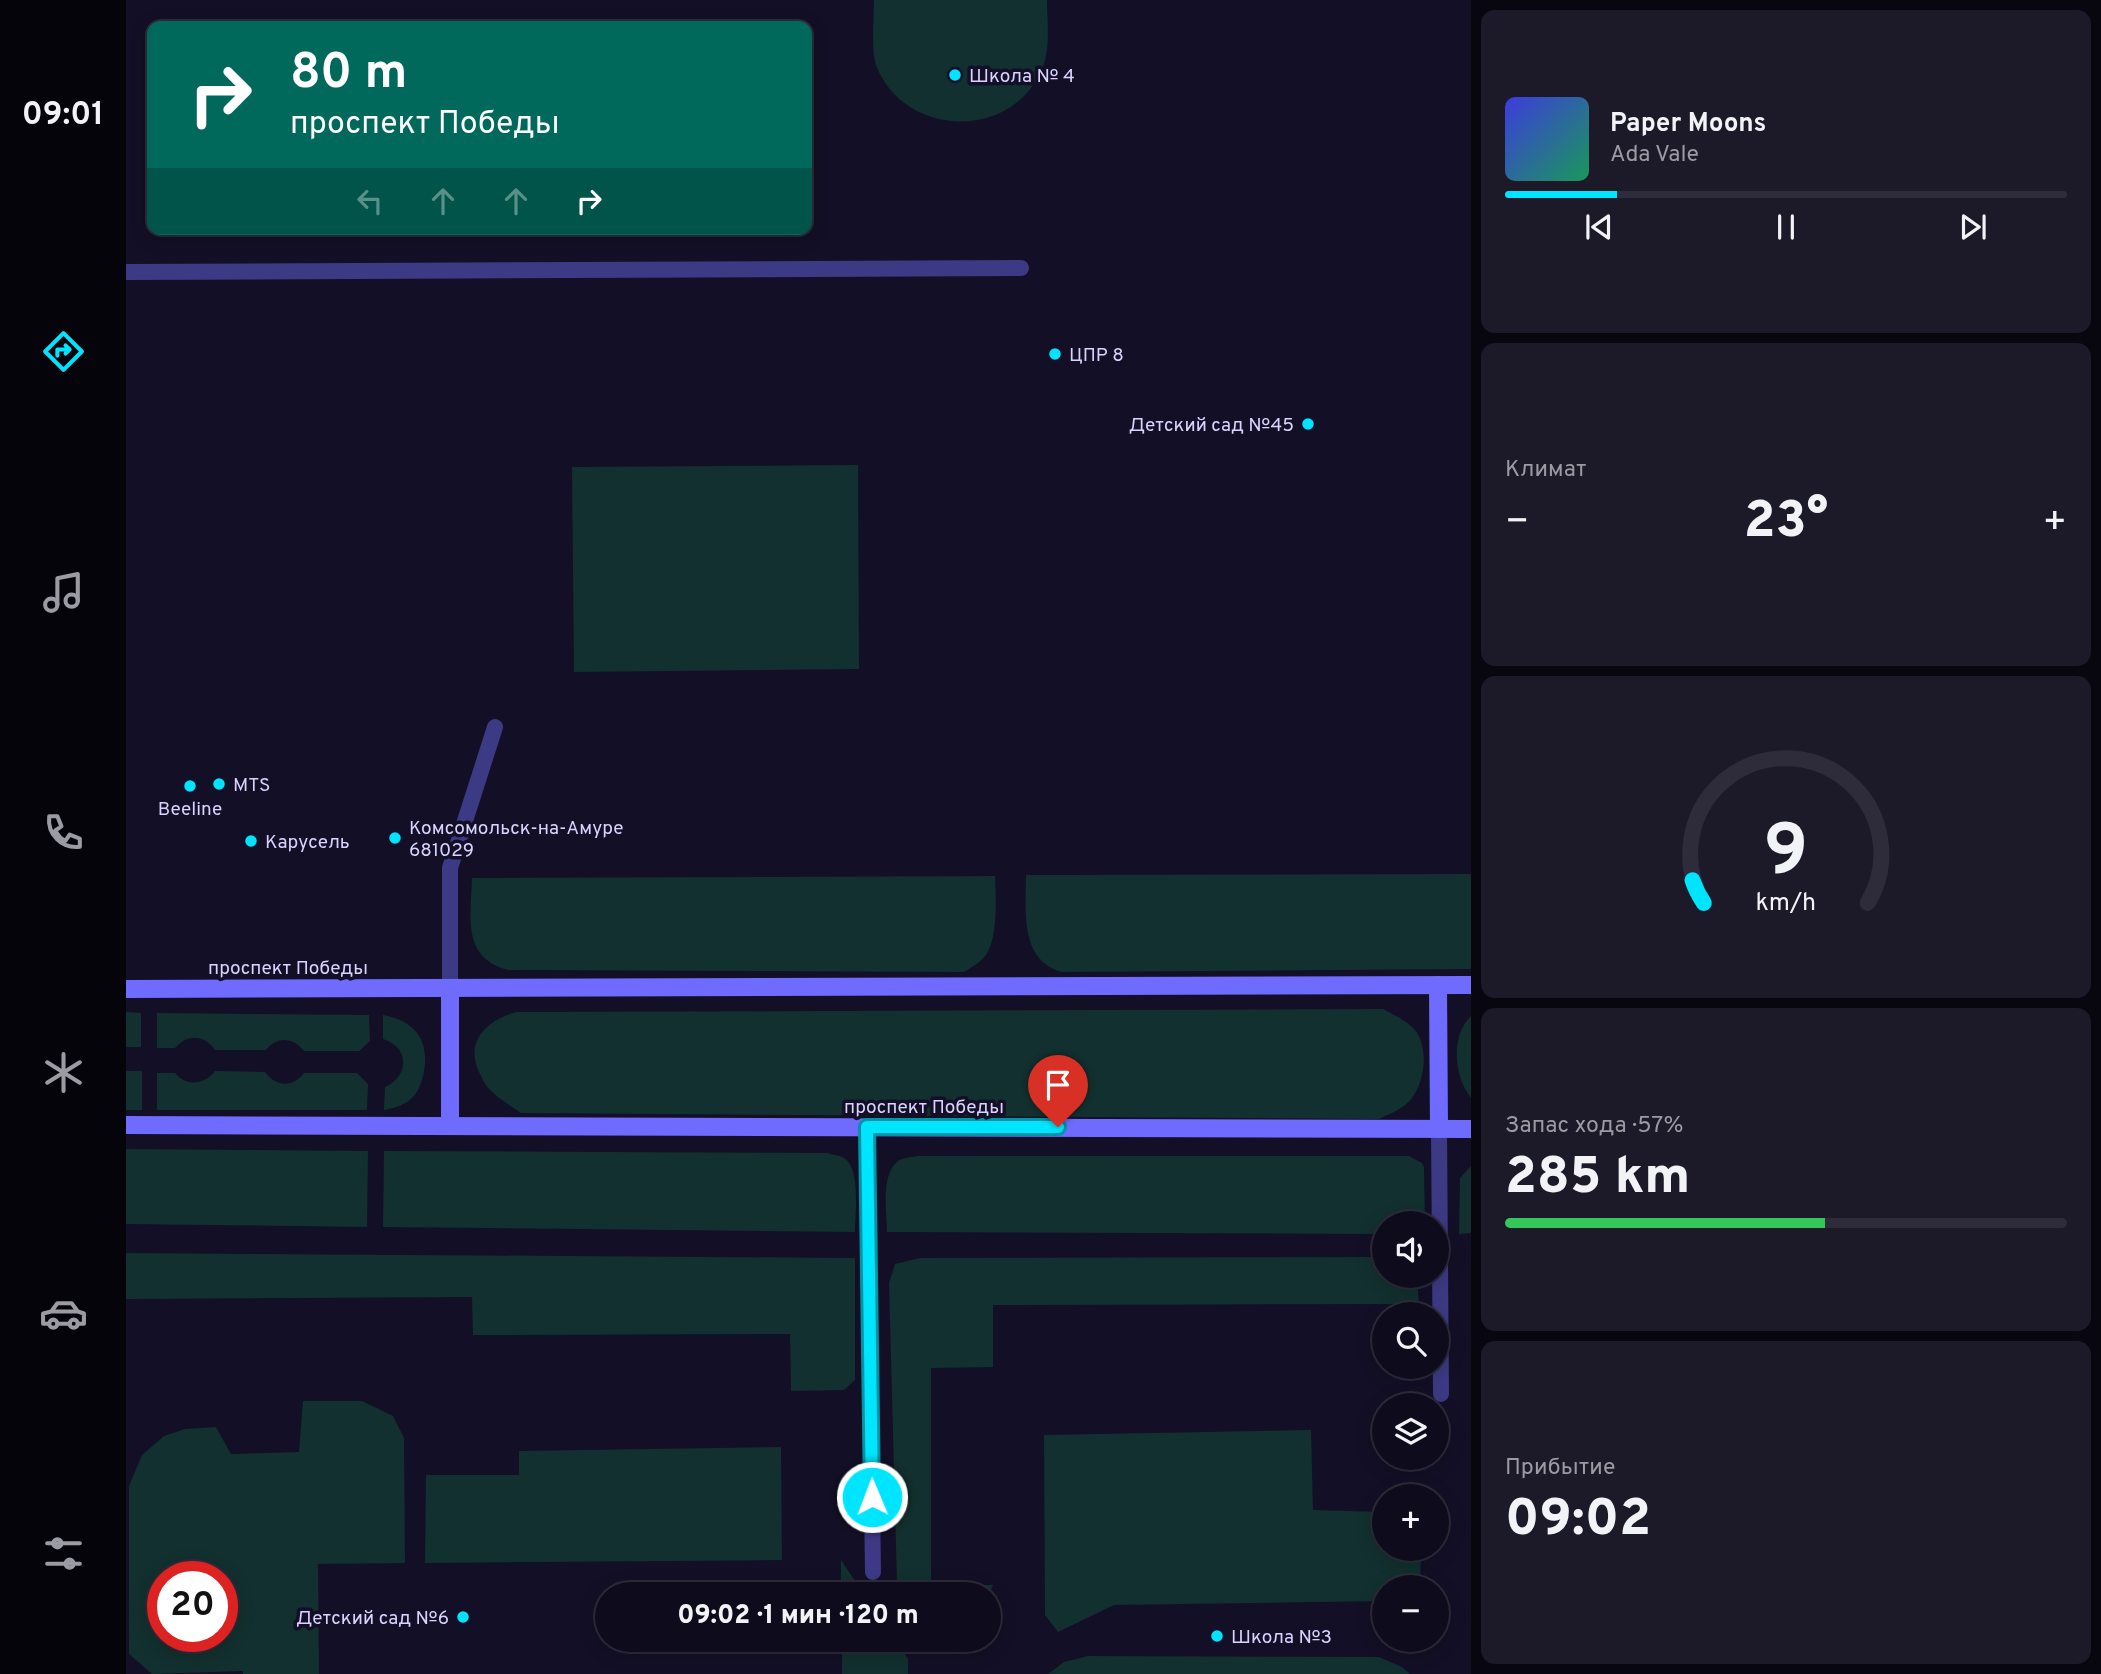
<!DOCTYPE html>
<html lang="ru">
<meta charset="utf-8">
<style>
body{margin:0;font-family:Overpass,sans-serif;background:#1c1929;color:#f1f3f6;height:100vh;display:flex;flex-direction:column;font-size:26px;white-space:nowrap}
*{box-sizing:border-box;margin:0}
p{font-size:23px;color:#9b9ba3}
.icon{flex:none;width:38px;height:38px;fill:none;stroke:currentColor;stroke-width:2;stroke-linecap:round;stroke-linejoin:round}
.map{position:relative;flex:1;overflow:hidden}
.drawer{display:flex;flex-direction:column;gap:10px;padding:10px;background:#08060f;width:630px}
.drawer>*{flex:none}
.banner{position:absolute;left:21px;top:21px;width:665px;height:214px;border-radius:14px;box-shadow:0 4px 18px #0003,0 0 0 2px #2e2b3b;background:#00695c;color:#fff;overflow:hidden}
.controls{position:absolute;left:1246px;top:1211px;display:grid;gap:14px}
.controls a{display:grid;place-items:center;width:77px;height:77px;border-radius:50%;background:#0e0b1c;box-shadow:0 4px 18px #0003,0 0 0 2px #2e2b3b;font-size:35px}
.speed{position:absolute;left:21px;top:1561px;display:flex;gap:14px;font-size:35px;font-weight:700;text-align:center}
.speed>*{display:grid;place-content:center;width:91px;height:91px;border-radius:50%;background:#0e0b1c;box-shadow:0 4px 18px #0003,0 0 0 2px #2e2b3b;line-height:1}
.speed .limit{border:10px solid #d22;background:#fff;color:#111}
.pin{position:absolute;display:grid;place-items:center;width:60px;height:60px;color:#fff;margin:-72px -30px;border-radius:50% 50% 50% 0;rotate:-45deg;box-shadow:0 0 7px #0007}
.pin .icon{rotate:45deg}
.me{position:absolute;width:77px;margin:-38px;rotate:359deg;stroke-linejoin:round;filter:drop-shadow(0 0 5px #0008)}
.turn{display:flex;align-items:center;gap:24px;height:147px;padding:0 28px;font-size:32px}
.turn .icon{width:91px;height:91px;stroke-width:2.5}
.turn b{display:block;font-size:49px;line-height:60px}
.lanes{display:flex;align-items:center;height:66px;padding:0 28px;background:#0003;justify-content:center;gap:35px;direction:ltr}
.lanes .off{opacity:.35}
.big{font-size:52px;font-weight:800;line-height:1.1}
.drawer .widget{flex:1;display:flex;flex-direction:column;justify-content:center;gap:10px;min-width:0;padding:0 24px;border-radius:14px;background:#1c1929}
.drawer .dial{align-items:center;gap:0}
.dial svg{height:182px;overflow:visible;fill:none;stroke:#2e2b3b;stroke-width:7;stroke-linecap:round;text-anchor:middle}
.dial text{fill:#f1f3f6;stroke:none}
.song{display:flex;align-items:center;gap:21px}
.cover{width:84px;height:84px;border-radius:10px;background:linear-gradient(135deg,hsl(240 70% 55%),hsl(150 70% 35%))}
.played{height:7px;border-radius:4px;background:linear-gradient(90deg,#00e5ff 20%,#2e2b3b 20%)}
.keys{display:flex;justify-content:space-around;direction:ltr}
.heat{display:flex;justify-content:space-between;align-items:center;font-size:38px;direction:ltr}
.charge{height:10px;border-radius:5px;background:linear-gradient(90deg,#34c759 57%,#2e2b3b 0)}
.trip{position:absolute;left:469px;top:1582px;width:406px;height:70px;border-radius:35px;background:#0e0b1c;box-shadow:0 4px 18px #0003,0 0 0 2px #2e2b3b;font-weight:800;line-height:70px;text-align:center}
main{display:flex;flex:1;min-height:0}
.menu{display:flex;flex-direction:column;width:126px;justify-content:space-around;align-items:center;background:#06040b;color:#9b9ba3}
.menu .icon{width:49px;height:49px}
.menu .selected{color:#00e5ff}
.menu b{font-size:32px;color:#f1f3f6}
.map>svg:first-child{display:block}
.green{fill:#12302f;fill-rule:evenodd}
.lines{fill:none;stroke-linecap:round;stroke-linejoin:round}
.lane{stroke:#3d3a85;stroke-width:16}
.secondary{stroke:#6f6bff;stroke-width:18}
.route-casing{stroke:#0095a6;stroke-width:18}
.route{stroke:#00e5ff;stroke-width:12}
.poi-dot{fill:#00e5ff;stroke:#130f26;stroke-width:2.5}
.labels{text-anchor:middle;stroke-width:7;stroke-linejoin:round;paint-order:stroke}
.poi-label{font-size:19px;fill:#d9d4ff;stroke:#130f26;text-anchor:start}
.street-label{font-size:19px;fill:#d9d4ff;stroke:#130f26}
</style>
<main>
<nav class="menu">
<b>09:01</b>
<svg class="icon selected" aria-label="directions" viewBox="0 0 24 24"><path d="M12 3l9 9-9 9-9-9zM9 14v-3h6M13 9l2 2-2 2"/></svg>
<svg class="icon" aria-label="music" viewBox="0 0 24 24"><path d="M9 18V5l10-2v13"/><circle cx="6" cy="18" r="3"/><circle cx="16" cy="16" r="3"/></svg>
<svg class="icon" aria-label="phone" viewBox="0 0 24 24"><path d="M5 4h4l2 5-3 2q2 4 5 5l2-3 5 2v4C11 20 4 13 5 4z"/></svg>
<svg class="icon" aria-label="climate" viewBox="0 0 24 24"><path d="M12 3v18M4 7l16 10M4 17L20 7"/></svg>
<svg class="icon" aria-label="car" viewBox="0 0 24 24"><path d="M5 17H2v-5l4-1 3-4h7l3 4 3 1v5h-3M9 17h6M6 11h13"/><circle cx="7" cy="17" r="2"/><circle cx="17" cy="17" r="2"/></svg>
<svg class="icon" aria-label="filters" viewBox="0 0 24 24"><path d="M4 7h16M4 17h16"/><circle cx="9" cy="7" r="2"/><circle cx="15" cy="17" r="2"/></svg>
</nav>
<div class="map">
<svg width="1345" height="1674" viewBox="0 0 1345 1674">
<rect width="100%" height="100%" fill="#130f26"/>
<g class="green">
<path d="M 748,0 L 921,0 C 921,23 925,48 916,69 C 885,142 777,137 750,65 C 745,50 748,16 748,0 Z"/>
<polygon points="732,465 733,669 448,672 446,467"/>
<path d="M 1345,874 L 1345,969 L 936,972 C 893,960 900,911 900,875 Z"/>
<path d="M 869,876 C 870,896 872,938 860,955 C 854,963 846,967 838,972 L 382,970 C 335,958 345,916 346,878 Z"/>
<path d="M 1257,1009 C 1268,1015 1280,1020 1289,1030 C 1303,1048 1299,1081 1286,1098 C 1279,1108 1264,1114 1253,1119 L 395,1113 C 385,1106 373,1099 364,1090 C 360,1086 357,1081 355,1076 C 337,1043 359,1021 390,1012 Z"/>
<polygon points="0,1012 15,1013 15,1047 0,1047"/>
<path d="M 31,1013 L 243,1015 L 244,1041 L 233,1051 L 178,1051 C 167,1037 151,1036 140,1050 L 89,1050 C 78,1034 61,1034 49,1048 L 31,1048 Z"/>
<path d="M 257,1015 C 285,1020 301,1036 299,1064 C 298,1075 295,1087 288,1096 C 280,1105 269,1108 258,1110 L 259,1087 C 283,1077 284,1047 257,1039 Z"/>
<path d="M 1345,1016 L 1345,1098 C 1328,1077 1324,1036 1345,1016 Z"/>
<rect x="0" y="1071" width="16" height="39"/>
<path d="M 89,1071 L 139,1072 C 150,1087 167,1088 178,1073 L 231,1073 L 242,1084 L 241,1110 L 31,1110 L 31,1073 L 49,1073 C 61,1087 78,1085 89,1071 Z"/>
<polygon points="0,1149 242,1151 241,1227 0,1224"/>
<path d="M 258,1151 L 702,1153 C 707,1155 713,1155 718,1158 C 735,1168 729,1214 729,1232 L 257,1227 Z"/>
<path d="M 793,1156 L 1283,1156 L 1296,1163 L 1298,1167 L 1299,1223 L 1258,1223 L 1258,1234 L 761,1232 C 761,1212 754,1175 772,1161 C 778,1157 786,1157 793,1156 Z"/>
<polygon points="1345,1166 1345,1233 1333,1234 1334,1178"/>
<polygon points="0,1253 729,1258 729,1380 718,1390 665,1391 664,1334 347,1335 346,1297 0,1299"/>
<polygon points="1258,1257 1258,1276 1291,1276 1293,1304 867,1305 867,1367 805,1368 805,1585 867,1585 863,1594 785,1594 771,1583 763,1283 769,1264 794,1258"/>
<path d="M 177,1401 L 236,1401 L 267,1416 L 278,1438 L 279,1563 L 192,1564 L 193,1674 L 117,1674 L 117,1671 L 26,1674 L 3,1654 L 3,1486 L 16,1455 L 38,1436 L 59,1429 L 90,1427 L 105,1454 L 173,1452 ZM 37,1577 L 96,1577 L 96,1636 L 37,1636 Z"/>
<polygon points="1185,1430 1187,1510 1258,1512 1258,1549 1295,1549 1294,1587 1258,1587 1258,1601 988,1605 932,1632 919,1615 918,1435"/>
<polygon points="655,1447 656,1560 299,1563 300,1475 393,1475 393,1451"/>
<polygon points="715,1560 738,1594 715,1594"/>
<polygon points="716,1640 769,1640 782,1659 782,1674 716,1674"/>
<polygon points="962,1656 1253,1657 1276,1667 1284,1674 922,1674 938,1662"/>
</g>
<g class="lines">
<g class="lane">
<polyline points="0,272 895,268"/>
<polyline points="324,988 324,868 369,727"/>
<polyline points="741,1127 747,1572"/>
<polyline points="1313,1129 1315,1394"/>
</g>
<g class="secondary">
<polyline points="1312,985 1313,1129"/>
<polyline points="324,988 324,1125"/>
<polyline points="0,989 1345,985"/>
<polyline points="0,1125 1345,1129"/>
</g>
</g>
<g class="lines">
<defs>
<polyline id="route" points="746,1497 741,1127 932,1127"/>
</defs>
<use href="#route" class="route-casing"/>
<use href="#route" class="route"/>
</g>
<g class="poi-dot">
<circle cx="829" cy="75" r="7"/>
<circle cx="929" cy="354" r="7"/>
<circle cx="1182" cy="424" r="7"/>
<circle cx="93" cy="784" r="7"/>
<circle cx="64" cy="786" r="7"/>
<circle cx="269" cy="838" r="7"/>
<circle cx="125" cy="841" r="7"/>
<circle cx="337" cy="1617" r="7"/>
<circle cx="1091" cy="1636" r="7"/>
</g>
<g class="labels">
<g class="poi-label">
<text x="843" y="82">Школа № 4</text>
<text x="943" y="361">ЦПР 8</text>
<text x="1168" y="431" text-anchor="end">Детский сад №45</text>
<text x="107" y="791">MTS</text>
<text x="64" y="815" text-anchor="middle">Beeline</text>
<text x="283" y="834">Комсомольск-на-Амуре<tspan x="283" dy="22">681029</tspan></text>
<text x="139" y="848">Карусель</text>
<text x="323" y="1624" text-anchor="end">Детский сад №6</text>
<text x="1105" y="1643">Школа №3</text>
</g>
<g class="street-label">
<text x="162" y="974">проспект Победы</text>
<text x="798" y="1113">проспект Победы</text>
</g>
</g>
</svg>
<div class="controls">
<a><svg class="icon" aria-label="sound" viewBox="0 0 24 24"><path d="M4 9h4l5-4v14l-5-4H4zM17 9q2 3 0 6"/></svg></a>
<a><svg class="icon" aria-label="search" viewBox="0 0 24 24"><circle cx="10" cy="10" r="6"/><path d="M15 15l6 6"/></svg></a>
<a><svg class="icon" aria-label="layers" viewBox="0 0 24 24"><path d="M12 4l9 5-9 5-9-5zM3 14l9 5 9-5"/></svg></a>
<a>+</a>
<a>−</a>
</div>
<div class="speed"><div class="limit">20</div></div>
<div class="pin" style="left:932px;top:1127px;background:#d93025"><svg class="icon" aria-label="arrive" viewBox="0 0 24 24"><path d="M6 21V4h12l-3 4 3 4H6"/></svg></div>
<svg class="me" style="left:746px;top:1497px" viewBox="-20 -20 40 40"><circle r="17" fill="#00e5ff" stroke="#fff" stroke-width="3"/><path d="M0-11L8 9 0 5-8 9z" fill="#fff"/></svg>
<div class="trip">09:02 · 1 мин · 120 m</div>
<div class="banner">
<div class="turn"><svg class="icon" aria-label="right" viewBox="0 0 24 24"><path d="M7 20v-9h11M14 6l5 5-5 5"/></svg><div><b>80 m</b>проспект Победы</div></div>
<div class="lanes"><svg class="icon off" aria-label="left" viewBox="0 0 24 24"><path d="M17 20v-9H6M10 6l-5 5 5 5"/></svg><svg class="icon off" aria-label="ahead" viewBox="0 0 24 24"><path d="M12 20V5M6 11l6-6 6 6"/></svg><svg class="icon off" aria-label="ahead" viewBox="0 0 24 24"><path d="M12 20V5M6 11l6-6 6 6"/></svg><svg class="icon" aria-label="right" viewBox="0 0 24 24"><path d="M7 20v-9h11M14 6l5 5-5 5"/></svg></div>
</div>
</div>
<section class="drawer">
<div class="widget">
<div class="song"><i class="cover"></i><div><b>Paper Moons</b><p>Ada Vale</p></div></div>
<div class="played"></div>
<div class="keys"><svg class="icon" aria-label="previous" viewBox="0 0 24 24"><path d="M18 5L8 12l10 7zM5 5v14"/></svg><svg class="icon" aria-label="pause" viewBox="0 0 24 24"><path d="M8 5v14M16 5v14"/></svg><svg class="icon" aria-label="next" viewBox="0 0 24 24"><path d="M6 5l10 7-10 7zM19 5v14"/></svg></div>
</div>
<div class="widget"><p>Климат</p>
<div class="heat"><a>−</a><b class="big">23°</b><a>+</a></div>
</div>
<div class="widget dial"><svg viewBox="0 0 100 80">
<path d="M14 69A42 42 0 1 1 86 69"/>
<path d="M14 69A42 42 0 0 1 9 59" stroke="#00e5ff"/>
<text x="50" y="56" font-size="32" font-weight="700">9</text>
<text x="50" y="72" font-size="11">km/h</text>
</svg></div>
<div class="widget"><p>Запас хода · 57%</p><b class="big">285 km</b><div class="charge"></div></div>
<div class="widget"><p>Прибытие</p><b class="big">09:02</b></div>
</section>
</main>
